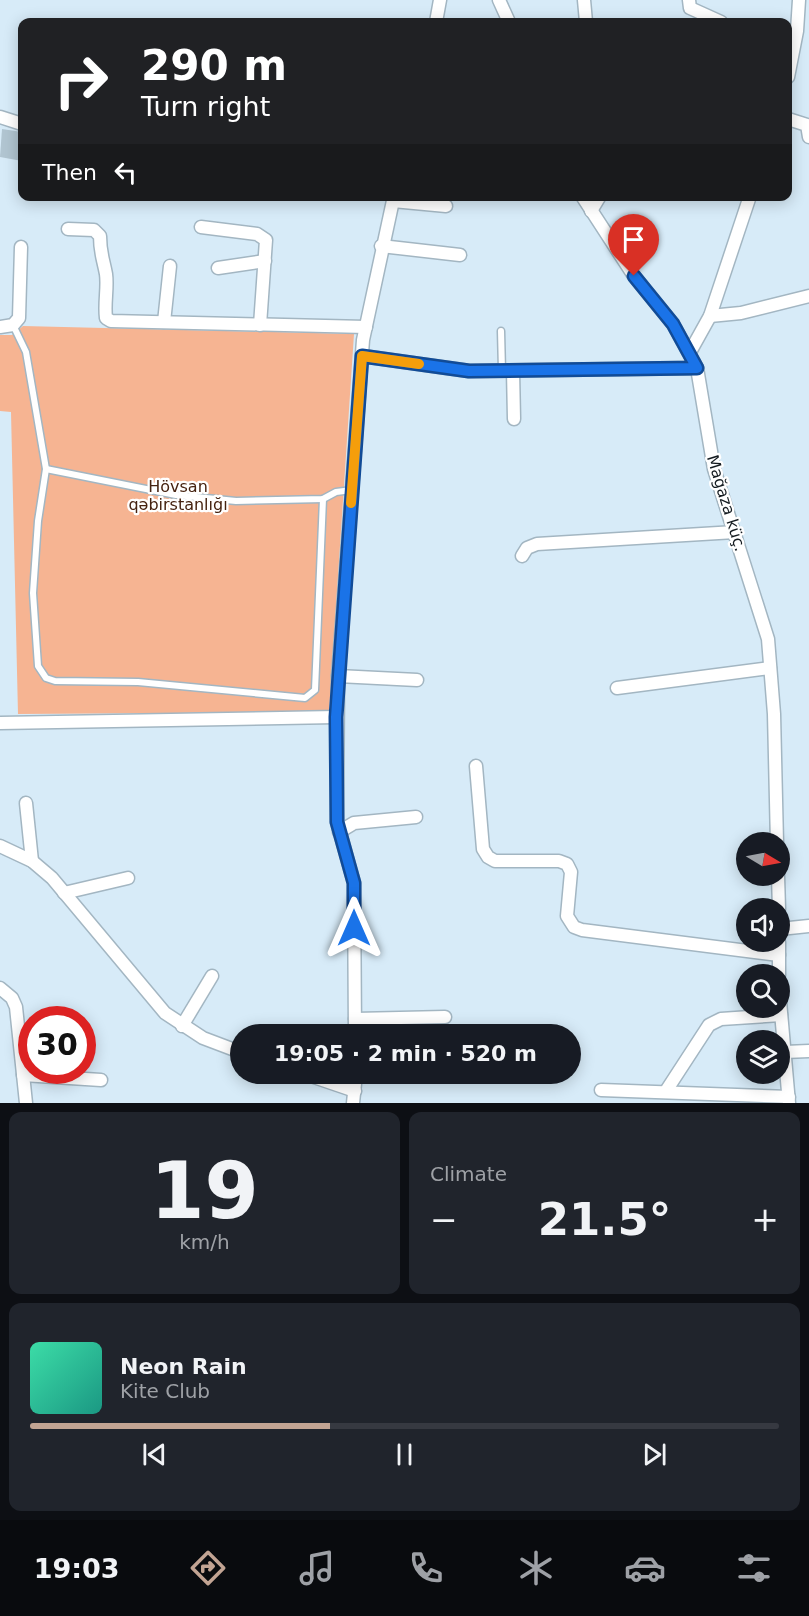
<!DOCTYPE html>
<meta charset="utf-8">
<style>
body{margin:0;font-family:"DejaVu Sans",sans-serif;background:#20242c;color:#f1f3f6;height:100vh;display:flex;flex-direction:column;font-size:22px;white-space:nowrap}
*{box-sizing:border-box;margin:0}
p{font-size:20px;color:#9ea1a6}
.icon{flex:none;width:33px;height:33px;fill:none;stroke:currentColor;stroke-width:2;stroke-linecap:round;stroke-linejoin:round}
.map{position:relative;height:1103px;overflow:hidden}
.side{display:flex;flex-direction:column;gap:9px;padding:9px;background:#0d0f14;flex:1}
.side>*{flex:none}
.top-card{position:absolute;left:18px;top:18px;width:774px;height:183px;border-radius:12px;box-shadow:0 3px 15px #0003;background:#202124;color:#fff;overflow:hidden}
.needle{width:39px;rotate:100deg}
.fabs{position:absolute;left:736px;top:832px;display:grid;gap:12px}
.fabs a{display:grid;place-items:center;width:54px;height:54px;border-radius:50%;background:#171b24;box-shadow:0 3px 15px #0003;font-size:30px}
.speed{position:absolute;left:18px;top:1006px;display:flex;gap:12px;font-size:30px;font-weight:700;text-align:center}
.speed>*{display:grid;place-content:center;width:78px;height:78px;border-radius:50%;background:#171b24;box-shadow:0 3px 15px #0003;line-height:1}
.speed .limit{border:9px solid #d22;background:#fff;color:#111}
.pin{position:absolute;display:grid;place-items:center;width:51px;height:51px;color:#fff;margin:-62px -26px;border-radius:50% 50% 50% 0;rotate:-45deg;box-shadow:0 0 6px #0007}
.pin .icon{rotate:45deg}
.me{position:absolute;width:66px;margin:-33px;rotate:0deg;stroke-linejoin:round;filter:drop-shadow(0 0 4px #0008)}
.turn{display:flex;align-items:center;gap:21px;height:126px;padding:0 24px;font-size:27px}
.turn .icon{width:78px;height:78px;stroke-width:2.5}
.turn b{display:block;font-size:42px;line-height:51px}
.then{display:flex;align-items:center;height:57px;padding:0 24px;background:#0003;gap:12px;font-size:22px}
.big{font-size:45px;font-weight:800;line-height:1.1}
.side .tile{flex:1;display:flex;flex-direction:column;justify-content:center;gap:9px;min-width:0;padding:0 21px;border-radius:12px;background:#20242c}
.side .dial{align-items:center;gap:0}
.dial b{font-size:78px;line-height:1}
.song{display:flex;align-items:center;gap:18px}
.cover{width:72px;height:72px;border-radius:9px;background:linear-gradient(135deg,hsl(160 70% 55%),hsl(170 70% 35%))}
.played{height:6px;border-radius:3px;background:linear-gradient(90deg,#c2a493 40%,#363941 40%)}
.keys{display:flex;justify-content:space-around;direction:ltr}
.heat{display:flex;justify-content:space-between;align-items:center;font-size:33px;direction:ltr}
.side .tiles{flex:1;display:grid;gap:9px;grid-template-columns:1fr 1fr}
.tile:last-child{grid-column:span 2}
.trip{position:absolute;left:230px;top:1024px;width:351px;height:60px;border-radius:30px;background:#171b24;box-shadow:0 3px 15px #0003;font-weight:800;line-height:60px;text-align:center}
.tab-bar{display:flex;height:96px;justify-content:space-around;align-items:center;background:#090b0e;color:#9ea1a6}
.tab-bar .icon{width:42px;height:42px}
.tab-bar .on{color:#c2a493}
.tab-bar b{font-size:27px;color:#f1f3f6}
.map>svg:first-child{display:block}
.green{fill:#f6b492}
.building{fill:#b1c5d1}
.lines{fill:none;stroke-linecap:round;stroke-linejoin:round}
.lane-casing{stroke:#a3b6c2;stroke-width:9}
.street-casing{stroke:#a3b6c2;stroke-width:15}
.lane{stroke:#fff;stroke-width:6}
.street{stroke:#fff;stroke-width:12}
.route-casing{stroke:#114b97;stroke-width:15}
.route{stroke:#1a73e8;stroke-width:10}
.slow{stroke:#f59e0b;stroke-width:10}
.labels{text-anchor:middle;stroke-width:4.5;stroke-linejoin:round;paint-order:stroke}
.park-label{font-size:16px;fill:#462311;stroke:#fff}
.street-label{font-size:16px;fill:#141b20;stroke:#fff}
</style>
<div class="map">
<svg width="809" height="1103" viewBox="0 0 809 1103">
<rect width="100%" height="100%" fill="#d7ebf8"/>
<polygon class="green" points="23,326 354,334 329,712 18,714 11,412 0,411 0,335 12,335"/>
<polygon class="building" points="2,129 22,132 22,161 0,157"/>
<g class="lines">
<defs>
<g id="lane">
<polyline points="13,325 26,352 46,469 38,521 33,593 38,666 46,678 55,681 138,682 305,698 315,690 323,499"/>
<polyline points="501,331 502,371"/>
<polyline points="46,469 176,495 236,501 323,499 336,492 352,490"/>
</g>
<g id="street">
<polyline points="499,0 509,22"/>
<polyline points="584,0 586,22"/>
<polyline points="689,0 690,8 721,22"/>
<polyline points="436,22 440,0"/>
<polyline points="788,77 797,31 799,0"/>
<polyline points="0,117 22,124"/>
<polyline points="788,119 807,125 809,137"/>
<polyline points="582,196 634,276 673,324 697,368 714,469 768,639 774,714 777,843"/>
<polyline points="393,201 446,206"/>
<polyline points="591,211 600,196"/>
<polyline points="201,227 257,234 266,240 260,325"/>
<path d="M 68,229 L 94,230 L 100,236 C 100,253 103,258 106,274 C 108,288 104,303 106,318 L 111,321 L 366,327"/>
<polyline points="381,246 460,255"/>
<polyline points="218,268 265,261"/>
<polyline points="710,316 741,313 809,296"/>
<polyline points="164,322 170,266"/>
<polyline points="0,327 13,325 19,318 21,247"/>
<polyline points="690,352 710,316 750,196"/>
<polyline points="362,356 469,371 697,368"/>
<polyline points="513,371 514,419"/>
<polyline points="522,556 527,548 537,544 735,532"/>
<polyline points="338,676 417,680"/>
<polyline points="617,688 770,668"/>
<polyline points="0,723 336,717"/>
<polyline points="476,766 483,849 488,857 495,861 559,861 567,864 571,872 567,916 574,927 582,930 779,955"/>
<polyline points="26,803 32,861"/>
<polyline points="339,832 354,823 416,817"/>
<polyline points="0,846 32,861 52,878 165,1013 203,1038 240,1052"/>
<polyline points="778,876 779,909"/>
<polyline points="64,893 128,878"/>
<polyline points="780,929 809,926"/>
<polyline points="779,942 779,975"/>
<polyline points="0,988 12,998 16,1007 26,1103"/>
<polyline points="780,1001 789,1103"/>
<polyline points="355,1019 445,1017"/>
<polyline points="182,1026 212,976"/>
<polyline points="355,1035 354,883 337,822 338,676 363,340 394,196"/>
<polyline points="785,1052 809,1051"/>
<polyline points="305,1074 355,1091"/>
<polyline points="23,1075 101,1080"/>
<polyline points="601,1090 789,1097"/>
<polyline points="666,1091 709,1025 721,1019 781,1015"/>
<polyline points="353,1103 356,1074"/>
</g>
</defs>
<use href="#lane" class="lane-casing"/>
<use href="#street" class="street-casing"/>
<use href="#lane" class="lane"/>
<use href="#street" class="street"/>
</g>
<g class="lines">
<defs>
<polyline id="route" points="354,928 354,883 337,822 336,717 362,356 469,371 697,368 673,324 634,276"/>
</defs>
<use href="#route" class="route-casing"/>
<use href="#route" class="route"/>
<polyline class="slow" points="351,503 362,356 419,364"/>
</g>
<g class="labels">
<g class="park-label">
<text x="178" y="492">Hövsan<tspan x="178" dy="18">qəbirstanlığı</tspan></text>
</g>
<g class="street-label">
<text transform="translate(727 503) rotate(73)" y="6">Mağaza küç.</text>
</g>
</g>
</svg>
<div class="fabs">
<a><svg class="needle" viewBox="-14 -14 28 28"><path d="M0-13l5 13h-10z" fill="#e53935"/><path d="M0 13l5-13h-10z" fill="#9ea1a6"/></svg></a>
<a><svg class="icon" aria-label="sound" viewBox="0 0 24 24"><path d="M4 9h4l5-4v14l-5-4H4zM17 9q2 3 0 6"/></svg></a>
<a><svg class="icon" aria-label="search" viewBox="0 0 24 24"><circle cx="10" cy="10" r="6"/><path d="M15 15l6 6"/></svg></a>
<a><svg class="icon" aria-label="layers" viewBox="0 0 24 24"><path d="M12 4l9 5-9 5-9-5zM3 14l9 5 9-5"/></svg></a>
</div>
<div class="speed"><div class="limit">30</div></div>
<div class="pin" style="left:634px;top:276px;background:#d93025"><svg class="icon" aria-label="arrive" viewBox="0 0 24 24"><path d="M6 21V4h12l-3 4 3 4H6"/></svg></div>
<svg class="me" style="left:354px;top:928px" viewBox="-20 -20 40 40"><path d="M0-17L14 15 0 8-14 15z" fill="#1a73e8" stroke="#fff" stroke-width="4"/></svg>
<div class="trip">19:05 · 2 min · 520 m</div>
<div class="top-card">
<div class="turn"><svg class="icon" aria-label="right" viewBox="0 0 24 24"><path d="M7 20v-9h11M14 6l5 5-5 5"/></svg><div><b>290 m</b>Turn right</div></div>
<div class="then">Then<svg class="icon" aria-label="left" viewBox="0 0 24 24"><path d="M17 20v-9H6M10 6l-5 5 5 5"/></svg></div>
</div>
</div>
<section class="side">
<div class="tiles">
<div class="tile dial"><b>19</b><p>km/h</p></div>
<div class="tile"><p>Climate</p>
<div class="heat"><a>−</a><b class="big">21.5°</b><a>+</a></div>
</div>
<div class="tile">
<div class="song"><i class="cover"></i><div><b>Neon Rain</b><p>Kite Club</p></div></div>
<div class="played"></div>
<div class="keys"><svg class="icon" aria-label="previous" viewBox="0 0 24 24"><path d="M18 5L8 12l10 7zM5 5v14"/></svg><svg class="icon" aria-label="pause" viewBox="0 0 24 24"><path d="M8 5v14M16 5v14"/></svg><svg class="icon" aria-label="next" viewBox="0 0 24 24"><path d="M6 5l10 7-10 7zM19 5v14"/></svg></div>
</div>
</div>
</section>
<nav class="tab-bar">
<b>19:03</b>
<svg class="icon on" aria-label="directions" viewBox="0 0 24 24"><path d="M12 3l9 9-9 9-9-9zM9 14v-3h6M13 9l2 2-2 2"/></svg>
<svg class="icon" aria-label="music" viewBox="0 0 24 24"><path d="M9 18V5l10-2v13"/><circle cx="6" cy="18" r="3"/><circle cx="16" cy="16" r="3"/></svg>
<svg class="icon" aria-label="phone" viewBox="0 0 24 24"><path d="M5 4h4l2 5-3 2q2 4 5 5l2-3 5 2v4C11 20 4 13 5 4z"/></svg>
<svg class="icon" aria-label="climate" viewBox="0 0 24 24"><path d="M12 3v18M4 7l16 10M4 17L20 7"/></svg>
<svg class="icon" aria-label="car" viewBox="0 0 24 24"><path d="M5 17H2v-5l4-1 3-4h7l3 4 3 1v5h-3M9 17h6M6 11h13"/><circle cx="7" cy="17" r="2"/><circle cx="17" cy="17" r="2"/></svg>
<svg class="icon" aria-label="filters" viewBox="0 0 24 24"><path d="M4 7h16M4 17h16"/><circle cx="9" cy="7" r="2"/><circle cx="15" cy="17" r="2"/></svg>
</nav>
